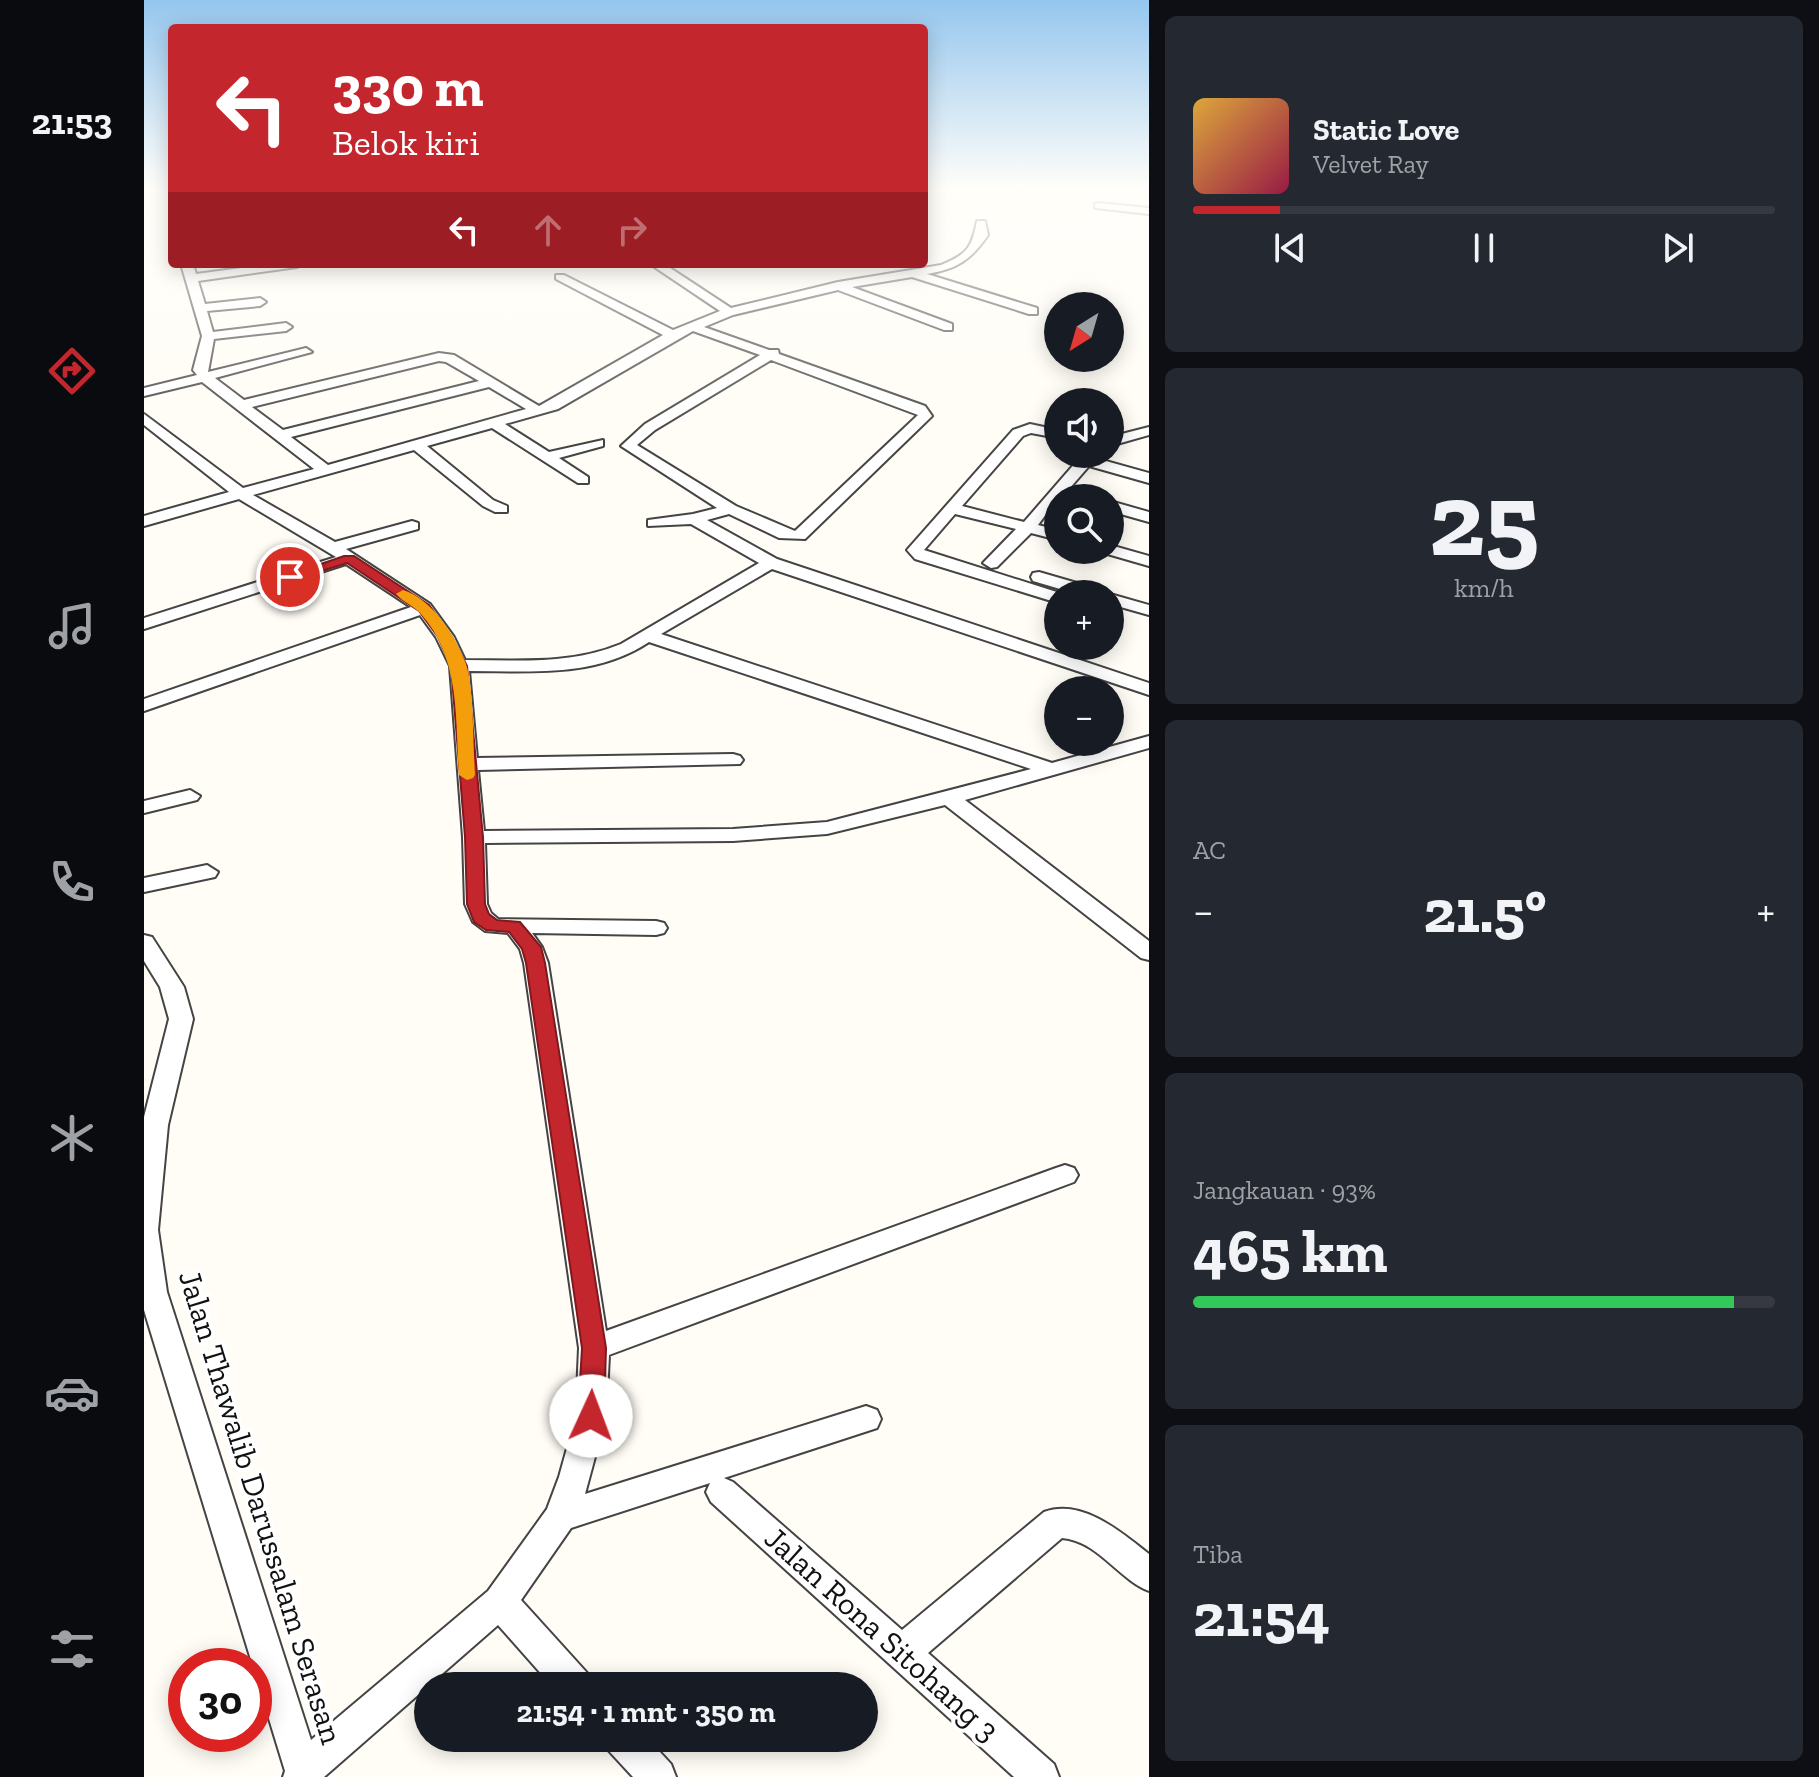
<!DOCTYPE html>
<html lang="id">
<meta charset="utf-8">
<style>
body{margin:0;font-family:"Zilla Slab",serif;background:#242831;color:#f1f3f6;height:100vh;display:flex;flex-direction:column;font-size:30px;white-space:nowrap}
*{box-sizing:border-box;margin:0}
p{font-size:26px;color:#9ea1a6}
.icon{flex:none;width:44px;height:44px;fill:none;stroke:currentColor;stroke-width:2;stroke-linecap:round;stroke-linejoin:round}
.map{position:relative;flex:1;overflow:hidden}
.panel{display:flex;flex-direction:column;gap:16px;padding:16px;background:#0d0f14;width:670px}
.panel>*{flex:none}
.guide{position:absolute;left:24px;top:24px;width:760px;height:244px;border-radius:8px;box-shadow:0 4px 20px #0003;background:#c4262e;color:#fff;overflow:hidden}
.needle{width:52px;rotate:217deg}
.controls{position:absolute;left:900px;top:292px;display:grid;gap:16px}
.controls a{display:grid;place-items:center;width:80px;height:80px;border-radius:50%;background:#171b24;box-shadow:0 4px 20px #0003;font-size:40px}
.speed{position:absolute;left:24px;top:1648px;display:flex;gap:16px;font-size:40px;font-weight:700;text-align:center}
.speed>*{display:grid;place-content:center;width:104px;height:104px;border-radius:50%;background:#171b24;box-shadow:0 4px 20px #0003;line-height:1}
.speed .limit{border:12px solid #d22;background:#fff;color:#111}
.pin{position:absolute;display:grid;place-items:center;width:68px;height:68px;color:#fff;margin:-34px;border:4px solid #fff;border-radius:50%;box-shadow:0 2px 8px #0007}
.me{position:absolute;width:88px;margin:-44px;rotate:2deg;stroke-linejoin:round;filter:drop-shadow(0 0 6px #0008)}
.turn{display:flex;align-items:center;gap:28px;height:168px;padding:0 32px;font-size:36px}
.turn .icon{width:104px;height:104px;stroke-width:2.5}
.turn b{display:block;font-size:56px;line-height:68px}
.lanes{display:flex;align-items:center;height:76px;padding:0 32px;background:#0003;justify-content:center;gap:40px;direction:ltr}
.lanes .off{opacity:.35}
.big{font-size:60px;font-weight:800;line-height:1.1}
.panel .card{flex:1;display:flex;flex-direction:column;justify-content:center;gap:12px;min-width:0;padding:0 28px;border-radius:12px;background:#242831}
.panel .dial{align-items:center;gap:0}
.dial b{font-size:104px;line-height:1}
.song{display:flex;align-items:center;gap:24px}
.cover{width:96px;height:96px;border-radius:12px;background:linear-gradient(135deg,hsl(40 70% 55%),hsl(340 70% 35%))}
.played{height:8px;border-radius:4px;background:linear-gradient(90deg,#c4262e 15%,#363941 15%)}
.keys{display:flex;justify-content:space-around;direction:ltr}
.heat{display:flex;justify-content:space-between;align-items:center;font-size:44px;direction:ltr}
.charge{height:12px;border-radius:6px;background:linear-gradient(90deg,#34c759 93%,#363941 0)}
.trip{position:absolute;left:270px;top:1672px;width:464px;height:80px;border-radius:40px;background:#171b24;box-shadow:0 4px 20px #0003;font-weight:800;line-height:80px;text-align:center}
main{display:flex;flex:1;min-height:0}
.menu{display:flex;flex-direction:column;width:144px;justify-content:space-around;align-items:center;background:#090b0e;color:#9ea1a6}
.menu .icon{width:56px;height:56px}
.menu .selected{color:#c4262e}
.menu b{font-size:36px;color:#f1f3f6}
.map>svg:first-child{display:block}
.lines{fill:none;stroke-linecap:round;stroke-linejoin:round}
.minor-casing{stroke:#444;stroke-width:4}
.minor{fill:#fff;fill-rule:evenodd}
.route{fill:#c4262e;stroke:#7f191e;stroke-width:2}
.slow{fill:#f59e0b}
.labels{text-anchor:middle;stroke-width:8;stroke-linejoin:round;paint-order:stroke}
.near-street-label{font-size:32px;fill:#111;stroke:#fff}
</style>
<main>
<nav class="menu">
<b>21:53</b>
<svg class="icon selected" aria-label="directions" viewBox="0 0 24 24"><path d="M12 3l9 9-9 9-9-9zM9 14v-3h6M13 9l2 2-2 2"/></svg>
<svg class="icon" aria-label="music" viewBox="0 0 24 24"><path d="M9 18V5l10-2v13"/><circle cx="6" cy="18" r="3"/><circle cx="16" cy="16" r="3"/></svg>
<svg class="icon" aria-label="phone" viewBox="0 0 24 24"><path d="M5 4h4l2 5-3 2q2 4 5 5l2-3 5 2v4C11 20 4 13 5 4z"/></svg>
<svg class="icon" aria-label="climate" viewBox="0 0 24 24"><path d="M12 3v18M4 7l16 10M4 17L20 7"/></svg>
<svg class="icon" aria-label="car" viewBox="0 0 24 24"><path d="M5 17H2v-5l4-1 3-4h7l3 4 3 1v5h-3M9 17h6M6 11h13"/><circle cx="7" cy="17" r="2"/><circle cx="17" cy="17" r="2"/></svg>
<svg class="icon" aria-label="filters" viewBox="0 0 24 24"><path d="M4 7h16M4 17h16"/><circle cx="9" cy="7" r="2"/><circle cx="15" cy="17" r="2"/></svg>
</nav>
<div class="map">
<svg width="1005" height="1777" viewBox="0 0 1005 1777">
<rect width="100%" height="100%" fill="#fffdf5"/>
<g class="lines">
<defs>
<g id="minor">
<polygon points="955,203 1005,208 1005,214 951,208 951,204"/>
<path d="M 833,221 L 841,221 L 844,235 C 827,260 813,269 783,274 L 893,308 L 893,314 L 885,314 L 768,277 L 708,287 L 808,324 L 808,330 L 800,330 L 694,290 L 589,315 L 560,327 L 625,350 L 634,350 L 635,354 L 781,406 L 788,416 L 661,539 L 635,538 L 585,514 L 563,520 L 633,559 L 1005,683 L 1005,695 L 628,569 L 517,634 L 908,763 L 1005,736 L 1005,748 L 821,800 L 1005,941 L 1005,960 L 997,958 L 801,805 L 683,834 L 589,841 L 341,843 L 343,904 L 347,913 L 354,919 L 512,921 L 520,923 L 523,928 L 520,933 L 512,935 L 388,933 L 398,947 L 404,963 L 462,1331 L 912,1168 L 921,1165 L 930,1168 L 934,1175 L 930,1182 L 465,1355 L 462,1416 L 441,1494 L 722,1406 L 733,1410 L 737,1419 L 733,1428 L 580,1478 L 589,1482 L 758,1630 L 900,1512 C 938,1498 977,1532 1005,1554 L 1005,1591 C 974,1579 954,1541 918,1538 L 784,1653 L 910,1764 L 915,1777 L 870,1777 L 567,1502 L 562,1492 L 566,1483 L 427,1528 L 377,1600 L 444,1674 L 449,1686 L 408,1686 L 354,1625 L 180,1777 L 139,1777 L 141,1771 L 0,1310 L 0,1117 L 25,1019 L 16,987 L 0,961 L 0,935 L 8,937 L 40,987 L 49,1019 L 24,1125 L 14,1230 L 23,1292 L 167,1740 L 344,1591 L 403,1509 L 415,1477 L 432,1416 L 435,1348 L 380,963 L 376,949 L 364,933 L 341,931 L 329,922 L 321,904 L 319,837 L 306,666 L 292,637 L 276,615 L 0,711 L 0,699 L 267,607 L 202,564 L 0,629 L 0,618 L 192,557 L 95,499 L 0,526 L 0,516 L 85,492 L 0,425 L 0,414 L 99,488 L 170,469 L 58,382 L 0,396 L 0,388 L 53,375 L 49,370 L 58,336 L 37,264 L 49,264 L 52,274 L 127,264 L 159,264 L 153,267 L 54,281 L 61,304 L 116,298 L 122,302 L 116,306 L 63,311 L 69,332 L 142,323 L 148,327 L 142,331 L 70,339 L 64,372 L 162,348 L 168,352 L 71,378 L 100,400 L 295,353 L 310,355 L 395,406 L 519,335 L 412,279 L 412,275 L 420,275 L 529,330 L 576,311 L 506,264 L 520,264 L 587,308 L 694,282 L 797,265 C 824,254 828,247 833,221 ZM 549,331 L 616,355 L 501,424 L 477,446 L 573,508 L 549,514 L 504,520 L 504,526 L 547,524 L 615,563 L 477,644 C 426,665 375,660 321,660 L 310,637 L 286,604 L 202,549 L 274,529 L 274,523 L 268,521 L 191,542 L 109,495 L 270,450 L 339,506 L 351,512 L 363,512 L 363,506 L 349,500 L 283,446 L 348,428 L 434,483 L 444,483 L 444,477 L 415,458 L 459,446 L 459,440 L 405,452 L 361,424 L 414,409 ZM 627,360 L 774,415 L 651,531 L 592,506 L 493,445 L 511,430 ZM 295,361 L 302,362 L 335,381 L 139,430 L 108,407 ZM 345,387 L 382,409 L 184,465 L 147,437 ZM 505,642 L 887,769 L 683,822 L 589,829 L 340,831 L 334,770 L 596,764 L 599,760 L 596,756 L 589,754 L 333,758 L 325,671 C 387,671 451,678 505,642 Z"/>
<polygon points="886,424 914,430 914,438 887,433 879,436 818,506 880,522 939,454 954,454 951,458 1005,473 1005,483 945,466 925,489 947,498 914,498 894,525 914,530 914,540 887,533 853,567 847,568 839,563 872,529 811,514 780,550 919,594 914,594 914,603 771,559 763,550 869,430"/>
<polygon points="1005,427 1005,435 966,446 966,437"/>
<polygon points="966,501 1005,512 1005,522 966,511"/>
<polygon points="966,545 1005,556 1005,566 960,553 958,550 966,550"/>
<polygon points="895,572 957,590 960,594 933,594 889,581 887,577 889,573"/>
<polygon points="965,594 966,594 1005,605 1005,615 966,604"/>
<polygon points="46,790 56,796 53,800 0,813 0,801"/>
<polygon points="63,865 74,872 71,877 0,892 0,878"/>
<polygon points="460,1738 503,1738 527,1764 532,1777 489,1777 465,1751"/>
</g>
</defs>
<use href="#minor" class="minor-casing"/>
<use href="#minor" class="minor"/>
</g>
<linearGradient id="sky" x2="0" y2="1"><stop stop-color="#95c6ee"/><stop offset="0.43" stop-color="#fffefa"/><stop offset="1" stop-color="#fffefa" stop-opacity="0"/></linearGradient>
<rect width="1005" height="437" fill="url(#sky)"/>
<polygon class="route" points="200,556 210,556 285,605 308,637 323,666 339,837 341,904 345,914 353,920 376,922 397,947 401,963 462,1348 460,1416 456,1424 447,1427 438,1424 434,1416 438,1348 382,963 378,949 365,932 342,930 330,922 323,904 321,837 307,666 294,637 275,611 203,563 146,581 139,577"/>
<path class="slow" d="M 259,590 C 288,599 312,636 322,664 C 330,687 329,747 331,775 L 329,778 L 323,780 L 315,775 C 311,718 317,659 277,614 C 270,606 259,602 252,594 Z"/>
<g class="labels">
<g class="near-street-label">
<text transform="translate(117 1507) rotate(73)" y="11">Jalan Thawalib Darussalam Serasan</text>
<text transform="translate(738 1634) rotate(42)" y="11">Jalan Rona Sitohang 3</text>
</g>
</g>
</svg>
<div class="controls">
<a><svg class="needle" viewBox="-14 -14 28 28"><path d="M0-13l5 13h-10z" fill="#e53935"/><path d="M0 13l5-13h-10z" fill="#9ea1a6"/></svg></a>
<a><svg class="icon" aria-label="sound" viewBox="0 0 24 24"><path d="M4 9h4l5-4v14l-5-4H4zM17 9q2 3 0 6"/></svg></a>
<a><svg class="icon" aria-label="search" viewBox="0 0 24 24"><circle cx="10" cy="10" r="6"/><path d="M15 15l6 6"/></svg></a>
<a>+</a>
<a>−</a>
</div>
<div class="speed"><div class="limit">30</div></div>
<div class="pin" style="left:146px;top:577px;background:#d93025"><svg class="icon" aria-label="arrive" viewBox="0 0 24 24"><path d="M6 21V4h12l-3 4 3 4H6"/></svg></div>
<svg class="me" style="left:447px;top:1416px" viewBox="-20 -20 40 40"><circle r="19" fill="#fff"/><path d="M0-13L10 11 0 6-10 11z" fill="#c4262e"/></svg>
<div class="trip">21:54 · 1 mnt · 350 m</div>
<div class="guide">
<div class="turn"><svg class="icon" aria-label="left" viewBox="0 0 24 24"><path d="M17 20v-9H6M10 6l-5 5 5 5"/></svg><div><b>330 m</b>Belok kiri</div></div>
<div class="lanes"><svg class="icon" aria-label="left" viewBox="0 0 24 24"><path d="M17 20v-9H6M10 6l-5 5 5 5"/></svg><svg class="icon off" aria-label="ahead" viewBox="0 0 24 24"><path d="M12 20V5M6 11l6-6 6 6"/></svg><svg class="icon off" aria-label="right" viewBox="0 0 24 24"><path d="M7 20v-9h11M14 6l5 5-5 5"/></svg></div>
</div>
</div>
<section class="panel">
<div class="card">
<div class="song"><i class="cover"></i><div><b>Static Love</b><p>Velvet Ray</p></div></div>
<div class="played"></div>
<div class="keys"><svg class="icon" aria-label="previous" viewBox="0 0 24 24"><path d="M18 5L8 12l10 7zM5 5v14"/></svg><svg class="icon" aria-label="pause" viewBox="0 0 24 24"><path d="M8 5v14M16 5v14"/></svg><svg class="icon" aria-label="next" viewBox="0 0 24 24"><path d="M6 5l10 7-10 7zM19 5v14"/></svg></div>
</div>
<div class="card dial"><b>25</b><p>km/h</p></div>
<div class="card"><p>AC</p>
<div class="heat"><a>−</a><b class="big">21.5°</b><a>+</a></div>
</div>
<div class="card"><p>Jangkauan · 93%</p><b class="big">465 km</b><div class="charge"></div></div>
<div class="card"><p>Tiba</p><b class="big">21:54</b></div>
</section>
</main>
